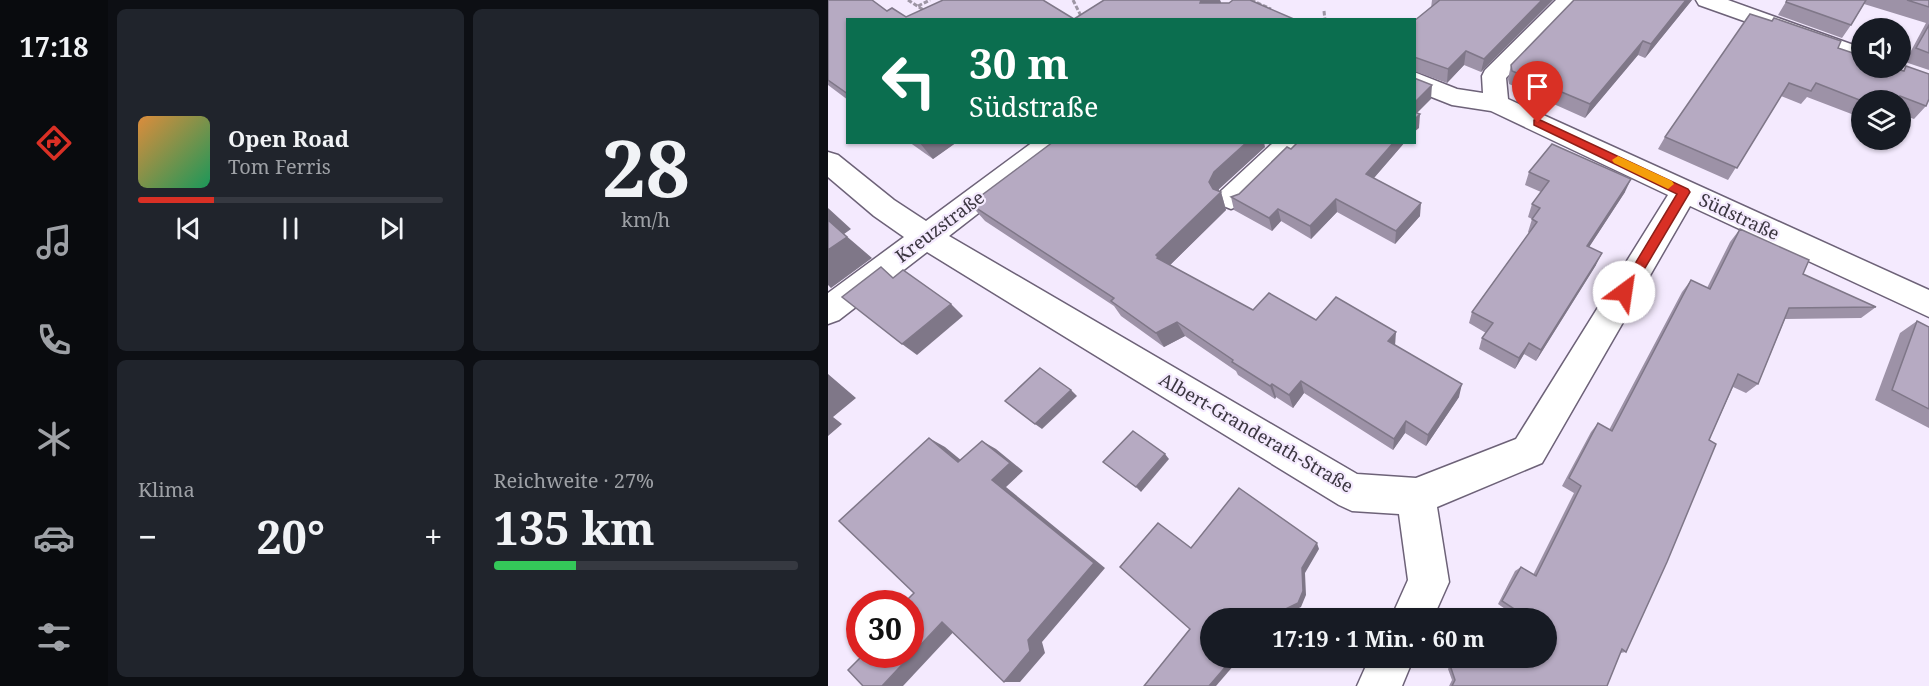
<!DOCTYPE html>
<html lang="de">
<meta charset="utf-8">
<style>
body{margin:0;font-family:"Noto Serif",serif;background:#20242c;color:#f1f3f6;height:100vh;display:flex;flex-direction:column;font-size:22px;white-space:nowrap}
*{box-sizing:border-box;margin:0}
p{font-size:20px;color:#9ea1a6}
.icon{flex:none;width:33px;height:33px;fill:none;stroke:currentColor;stroke-width:2;stroke-linecap:round;stroke-linejoin:round}
.map{position:relative;flex:1;overflow:hidden}
.drawer{display:flex;flex-direction:column;gap:9px;padding:9px;background:#0d0f14;width:720px}
.drawer>*{flex:none}
.banner{position:absolute;left:18px;top:18px;width:570px;height:126px;border-radius:0px;box-shadow:0 2px 4px #0004;background:#0b6e4f;color:#fff;overflow:hidden}
.controls{position:absolute;left:1023px;top:18px;display:grid;gap:12px}
.controls a{display:grid;place-items:center;width:60px;height:60px;border-radius:50%;background:#171b24;box-shadow:0 2px 4px #0004;font-size:30px}
.speed{position:absolute;left:18px;top:590px;display:flex;gap:12px;font-size:30px;font-weight:700;text-align:center}
.speed>*{display:grid;place-content:center;width:78px;height:78px;border-radius:50%;background:#171b24;box-shadow:0 2px 4px #0004;line-height:1}
.speed .limit{border:9px solid #d22;background:#fff;color:#111}
.pin{position:absolute;display:grid;place-items:center;width:51px;height:51px;color:#fff;margin:-62px -26px;border-radius:50% 50% 50% 0;rotate:-45deg;box-shadow:0 0 6px #0007}
.pin .icon{rotate:45deg}
.me{position:absolute;width:66px;margin:-33px;rotate:31deg;stroke-linejoin:round;filter:drop-shadow(0 0 4px #0008)}
.turn{display:flex;align-items:center;gap:21px;height:126px;padding:0 24px;font-size:27px}
.turn .icon{width:78px;height:78px;stroke-width:2.5}
.turn b{display:block;font-size:42px;line-height:51px}
.big{font-size:45px;font-weight:700;line-height:1.1}
.drawer .widget{flex:1;display:flex;flex-direction:column;justify-content:center;gap:9px;min-width:0;padding:0 21px;border-radius:9px;background:#20242c}
.drawer .dial{align-items:center;gap:0}
.dial b{font-size:78px;line-height:1}
.song{display:flex;align-items:center;gap:18px}
.cover{width:72px;height:72px;border-radius:9px;background:linear-gradient(135deg,hsl(30 70% 55%),hsl(150 70% 35%))}
.played{height:6px;border-radius:3px;background:linear-gradient(90deg,#d93025 25%,#363941 25%)}
.keys{display:flex;justify-content:space-around;direction:ltr}
.heat{display:flex;justify-content:space-between;align-items:center;font-size:33px;direction:ltr}
.charge{height:9px;border-radius:4px;background:linear-gradient(90deg,#34c759 27%,#363941 0)}
.drawer .tiles{flex:1;display:grid;gap:9px;grid-template-columns:repeat(2,1fr)}
.trip{position:absolute;left:372px;top:608px;width:357px;height:60px;border-radius:30px;background:#171b24;box-shadow:0 2px 4px #0004;font-weight:700;line-height:60px;text-align:center}
main{display:flex;flex:1;min-height:0}
.tab-bar{display:flex;flex-direction:column;width:108px;justify-content:space-around;align-items:center;background:#090b0e;color:#9ea1a6}
.tab-bar .icon{width:42px;height:42px}
.tab-bar .current{color:#d93025}
.tab-bar b{font-size:27px;color:#f1f3f6}
.map>svg:first-child{display:block}
.lines{fill:none;stroke-linecap:round;stroke-linejoin:round}
.street-casing{stroke:#6d6278;stroke-width:3}
.path{stroke:#9d95a4;stroke-width:3;stroke-dasharray:4.5 2;stroke-linecap:butt}
.street{fill:#fff;fill-rule:evenodd}
.wall{fill:#9d92a7}
.shaded-wall{fill:#7f7788}
.building{fill:#b6aac2;stroke:#7f7788;stroke-width:1.5}
.route{fill:#d93025;stroke:#8d1f18;stroke-width:1.5}
.slow{fill:#f59e0b}
.labels{text-anchor:middle;stroke-width:4.5;stroke-linejoin:round;paint-order:stroke}
.street-label{font-size:18px;fill:#3b3640;stroke:#f4eafe}
</style>
<main>
<nav class="tab-bar">
<b>17:18</b>
<svg class="icon current" aria-label="directions" viewBox="0 0 24 24"><path d="M12 3l9 9-9 9-9-9zM9 14v-3h6M13 9l2 2-2 2"/></svg>
<svg class="icon" aria-label="music" viewBox="0 0 24 24"><path d="M9 18V5l10-2v13"/><circle cx="6" cy="18" r="3"/><circle cx="16" cy="16" r="3"/></svg>
<svg class="icon" aria-label="phone" viewBox="0 0 24 24"><path d="M5 4h4l2 5-3 2q2 4 5 5l2-3 5 2v4C11 20 4 13 5 4z"/></svg>
<svg class="icon" aria-label="climate" viewBox="0 0 24 24"><path d="M12 3v18M4 7l16 10M4 17L20 7"/></svg>
<svg class="icon" aria-label="car" viewBox="0 0 24 24"><path d="M5 17H2v-5l4-1 3-4h7l3 4 3 1v5h-3M9 17h6M6 11h13"/><circle cx="7" cy="17" r="2"/><circle cx="17" cy="17" r="2"/></svg>
<svg class="icon" aria-label="filters" viewBox="0 0 24 24"><path d="M4 7h16M4 17h16"/><circle cx="9" cy="7" r="2"/><circle cx="15" cy="17" r="2"/></svg>
</nav>
<section class="drawer">
<div class="tiles">
<div class="widget">
<div class="song"><i class="cover"></i><div><b>Open Road</b><p>Tom Ferris</p></div></div>
<div class="played"></div>
<div class="keys"><svg class="icon" aria-label="previous" viewBox="0 0 24 24"><path d="M18 5L8 12l10 7zM5 5v14"/></svg><svg class="icon" aria-label="pause" viewBox="0 0 24 24"><path d="M8 5v14M16 5v14"/></svg><svg class="icon" aria-label="next" viewBox="0 0 24 24"><path d="M6 5l10 7-10 7zM19 5v14"/></svg></div>
</div>
<div class="widget dial"><b>28</b><p>km/h</p></div>
<div class="widget"><p>Klima</p>
<div class="heat"><a>−</a><b class="big">20°</b><a>+</a></div>
</div>
<div class="widget"><p>Reichweite · 27%</p><b class="big">135 km</b><div class="charge"></div></div>
</div>
</section>
<div class="map">
<svg width="1101" height="686" viewBox="0 0 1101 686">
<rect width="100%" height="100%" fill="#f4eafe"/>
<g class="lines">
<defs>
<g id="street">
<polygon points="728,0 752,0 678,78 680,99 1101,290 1101,317 862,206 714,463 609,507 621,582 605,618 563,618 580,580 571,514 524,511 511,505 99,252 11,320 0,324 0,293 76,237 46,216 0,177 0,152 10,155 66,200 98,221 205,142 237,142 233,149 121,236 529,474 588,478 688,439 840,195 663,111 624,105 586,90 586,72 629,89 655,93 654,76 657,70"/>
<polygon points="868,0 900,0 1034,48 1034,63 871,5"/>
<polygon points="446,142 476,142 413,205 403,209 393,205 389,198 393,191"/>
<polygon points="542,657 586,657 574,686 529,686"/>
</g>
</defs>
<use href="#street" class="street-casing"/>
<g class="path">
<polyline points="80,0 97,11"/>
<polyline points="245,0 255,20"/>
<polyline points="423,0 443,9"/>
<polyline points="90,6 102,0"/>
<polyline points="496,11 497,20"/>
</g>
<use href="#street" class="street"/>
</g>
<g class="wall">
<polygon points="0,0 59,11 78,17 246,19 276,0 392,0 393,3 468,20 20,20 20,100 0,85"/>
<polygon points="604,0 725,0 653,72 636,65 619,83 586,71 586,21 603,8"/>
<polygon points="864,0 817,58 810,55 757,118 681,84 680,79 683,65"/>
<polygon points="959,0 1101,0 1101,70 1077,62 1098,23 1036,4 1023,25 1014,38 950,15"/>
<polygon points="1010,48 1075,71 1078,66 1098,106 1086,119 1072,114 1072,100 1034,100 1034,118 979,97 973,104 953,96 900,180 830,149 837,137"/>
<polygon points="81,142 129,142 105,159"/>
<polygon points="470,142 577,142 546,178 592,216 567,244 509,212 483,239 453,221 444,231 406,210 403,197 411,194"/>
<polygon points="437,147 391,189 391,191 393,192 398,210 342,265 425,310 488,320 567,345 631,397 598,446 577,433 565,450 476,393 465,408 448,397 447,399 410,375 408,371 357,336 336,347 293,316 286,306 157,221 142,204"/>
<polygon points="701,172 797,192 761,247 768,265 708,361 696,354 687,369 651,349 654,338 658,333 641,323 644,312 701,233 700,232 704,219 700,217 704,204 713,192 697,185"/>
<polygon points="912,229 975,274 1048,307 1033,318 957,319 930,384 918,393 905,387 881,440 798,652 792,653 779,686 621,686 624,680 620,669 627,657 718,657 718,618 690,618 670,604 687,571 693,567 705,575 746,493 734,486 763,432 770,423 781,430 854,292 863,280 879,288 902,242"/>
<polygon points="1089,321 1101,327 1101,428 1047,400 1072,333"/>
</g>
<g class="shaded-wall">
<polygon points="373,0 392,0 394,5 372,3"/>
<polygon points="714,0 725,0 653,72 656,59"/>
<polygon points="858,0 864,0 817,58 823,44"/>
<polygon points="815,41 810,55 757,118 762,104"/>
<polygon points="638,51 636,65 619,83 620,69"/>
<polygon points="604,85 603,99 586,116 586,103"/>
<polygon points="592,114 591,128 586,132 586,120"/>
<polygon points="91,142 129,142 105,159"/>
<polygon points="419,142 436,142 437,147 391,189 388,197 393,192 398,210 337,270 329,258 328,255 381,182 386,172"/>
<polygon points="566,142 577,142 538,187 538,174"/>
<polygon points="803,179 797,192 754,258 759,246"/>
<polygon points="508,199 509,212 483,239 482,226"/>
<polygon points="593,203 592,216 567,244 568,231"/>
<polygon points="0,208 23,229 16,234 44,258 3,288 0,285"/>
<polygon points="450,209 453,221 444,231 441,218"/>
<polygon points="774,253 768,265 708,361 713,350"/>
<polygon points="123,304 135,316 89,355 74,344"/>
<polygon points="349,322 357,336 336,347 328,333"/>
<polygon points="568,332 567,346 560,341"/>
<polygon points="701,343 696,354 687,369 691,358"/>
<polygon points="0,374 28,398 5,417 14,424 0,436"/>
<polygon points="473,381 476,393 465,408 461,395"/>
<polygon points="444,384 448,397 447,399 442,386"/>
<polygon points="634,384 631,397 598,446 600,435"/>
<polygon points="243,390 249,396 214,429 207,424"/>
<polygon points="578,421 577,433 565,450 566,439"/>
<polygon points="101,438 117,447 145,470 130,462"/>
<polygon points="154,441 168,449 195,471 178,487 277,568 214,642 217,653 192,682 176,682 164,480"/>
<polygon points="337,454 341,459 313,492 308,487"/>
<polygon points="489,543 491,549 477,573 478,595 473,607 450,618 439,618 474,568"/>
<polygon points="114,622 132,625 75,686 54,686"/>
<polygon points="406,657 413,657 388,686 381,686"/>
</g>
<g class="building">
<polygon points="0,0 44,0 59,11 64,8 78,17 115,0 215,0 246,19 276,0 373,0 372,3 401,3 405,0 422,0 468,20 20,20 20,94 0,80"/>
<polygon points="612,0 714,0 656,59 638,51 620,69 586,57 586,21"/>
<polygon points="746,0 858,0 823,44 815,41 762,104 684,71 683,65"/>
<polygon points="959,0 1038,0 1023,25 958,2"/>
<polygon points="1079,0 1101,0 1101,7"/>
<polygon points="922,14 944,21 946,18 1013,41 1010,48 1034,56 1034,68 1065,68 1076,71 1078,66 1101,74 1101,99 1098,106 1072,96 1071,100 1034,101 988,83 983,91 961,83 909,168 837,137"/>
<polygon points="1101,25 1101,53 1088,48"/>
<polygon points="586,78 604,85 586,103"/>
<polygon points="586,112 592,114 586,120"/>
<polygon points="225,142 419,142 386,172 381,182 385,189 393,192 328,255 330,257 329,258 425,310 441,293 488,320 508,297 568,332 560,341 634,384 600,435 578,421 566,439 473,381 461,395 444,384 442,386 404,362 405,360 349,322 328,333 283,301 286,298 142,204"/>
<polygon points="470,142 566,142 538,174 593,203 568,231 508,199 482,226 450,209 441,218 403,197 411,194 459,147 463,149"/>
<polygon points="724,144 803,179 759,246 774,253 713,350 701,343 691,358 654,338 665,323 644,312 709,222 704,219 712,208 704,204 721,181 701,172"/>
<polygon points="0,220 19,237 0,250"/>
<polygon points="912,229 981,260 975,274 1048,307 961,308 930,384 910,374 881,440 888,444 839,562 798,652 794,649 779,686 624,686 627,680 623,668 629,657 718,657 718,618 700,618 674,601 693,567 708,576 753,486 741,478 770,423 784,431 863,280 882,289"/>
<polygon points="53,267 65,278 75,270 123,304 74,344 14,297"/>
<polygon points="1089,321 1101,327 1101,409 1064,390"/>
<polygon points="212,368 243,390 207,424 177,401"/>
<polygon points="305,431 337,454 308,487 275,462"/>
<polygon points="101,438 130,462 154,441 182,463 164,480 266,563 200,640 202,651 176,682 114,622 54,686 35,686 20,670 36,654 82,654 82,603 76,603 86,593 11,521"/>
<polygon points="411,488 489,543 474,568 475,591 470,603 439,618 382,618 382,657 406,657 381,686 316,686 362,629 292,567 330,523 363,548"/>
</g>
<polygon class="route" points="710,119 860,189 862,192 801,295 792,295 790,292 849,194 706,125 706,120"/>
<polygon class="slow" points="790,156 844,181 846,184 840,189 836,187 786,163 784,160"/>
<g class="labels">
<g class="street-label">
<text transform="translate(911 217) rotate(25)" y="6">Südstraße</text>
<text transform="translate(112 227) rotate(-37)" y="6">Kreuzstraße</text>
<text transform="translate(428 433) rotate(30)" y="6">Albert-Granderath-Straße</text>
</g>
</g>
</svg>
<div class="controls">
<a><svg class="icon" aria-label="sound" viewBox="0 0 24 24"><path d="M4 9h4l5-4v14l-5-4H4zM17 9q2 3 0 6"/></svg></a>
<a><svg class="icon" aria-label="layers" viewBox="0 0 24 24"><path d="M12 4l9 5-9 5-9-5zM3 14l9 5 9-5"/></svg></a>
</div>
<div class="speed"><div class="limit">30</div></div>
<div class="pin" style="left:710px;top:123px;background:#d93025"><svg class="icon" aria-label="arrive" viewBox="0 0 24 24"><path d="M6 21V4h12l-3 4 3 4H6"/></svg></div>
<svg class="me" style="left:796px;top:292px" viewBox="-20 -20 40 40"><circle r="19" fill="#fff"/><path d="M0-13L10 11 0 6-10 11z" fill="#d93025"/></svg>
<div class="trip">17:19 · 1 Min. · 60 m</div>
<div class="banner">
<div class="turn"><svg class="icon" aria-label="left" viewBox="0 0 24 24"><path d="M17 20v-9H6M10 6l-5 5 5 5"/></svg><div><b>30 m</b>Südstraße</div></div>
</div>
</div>
</main>
